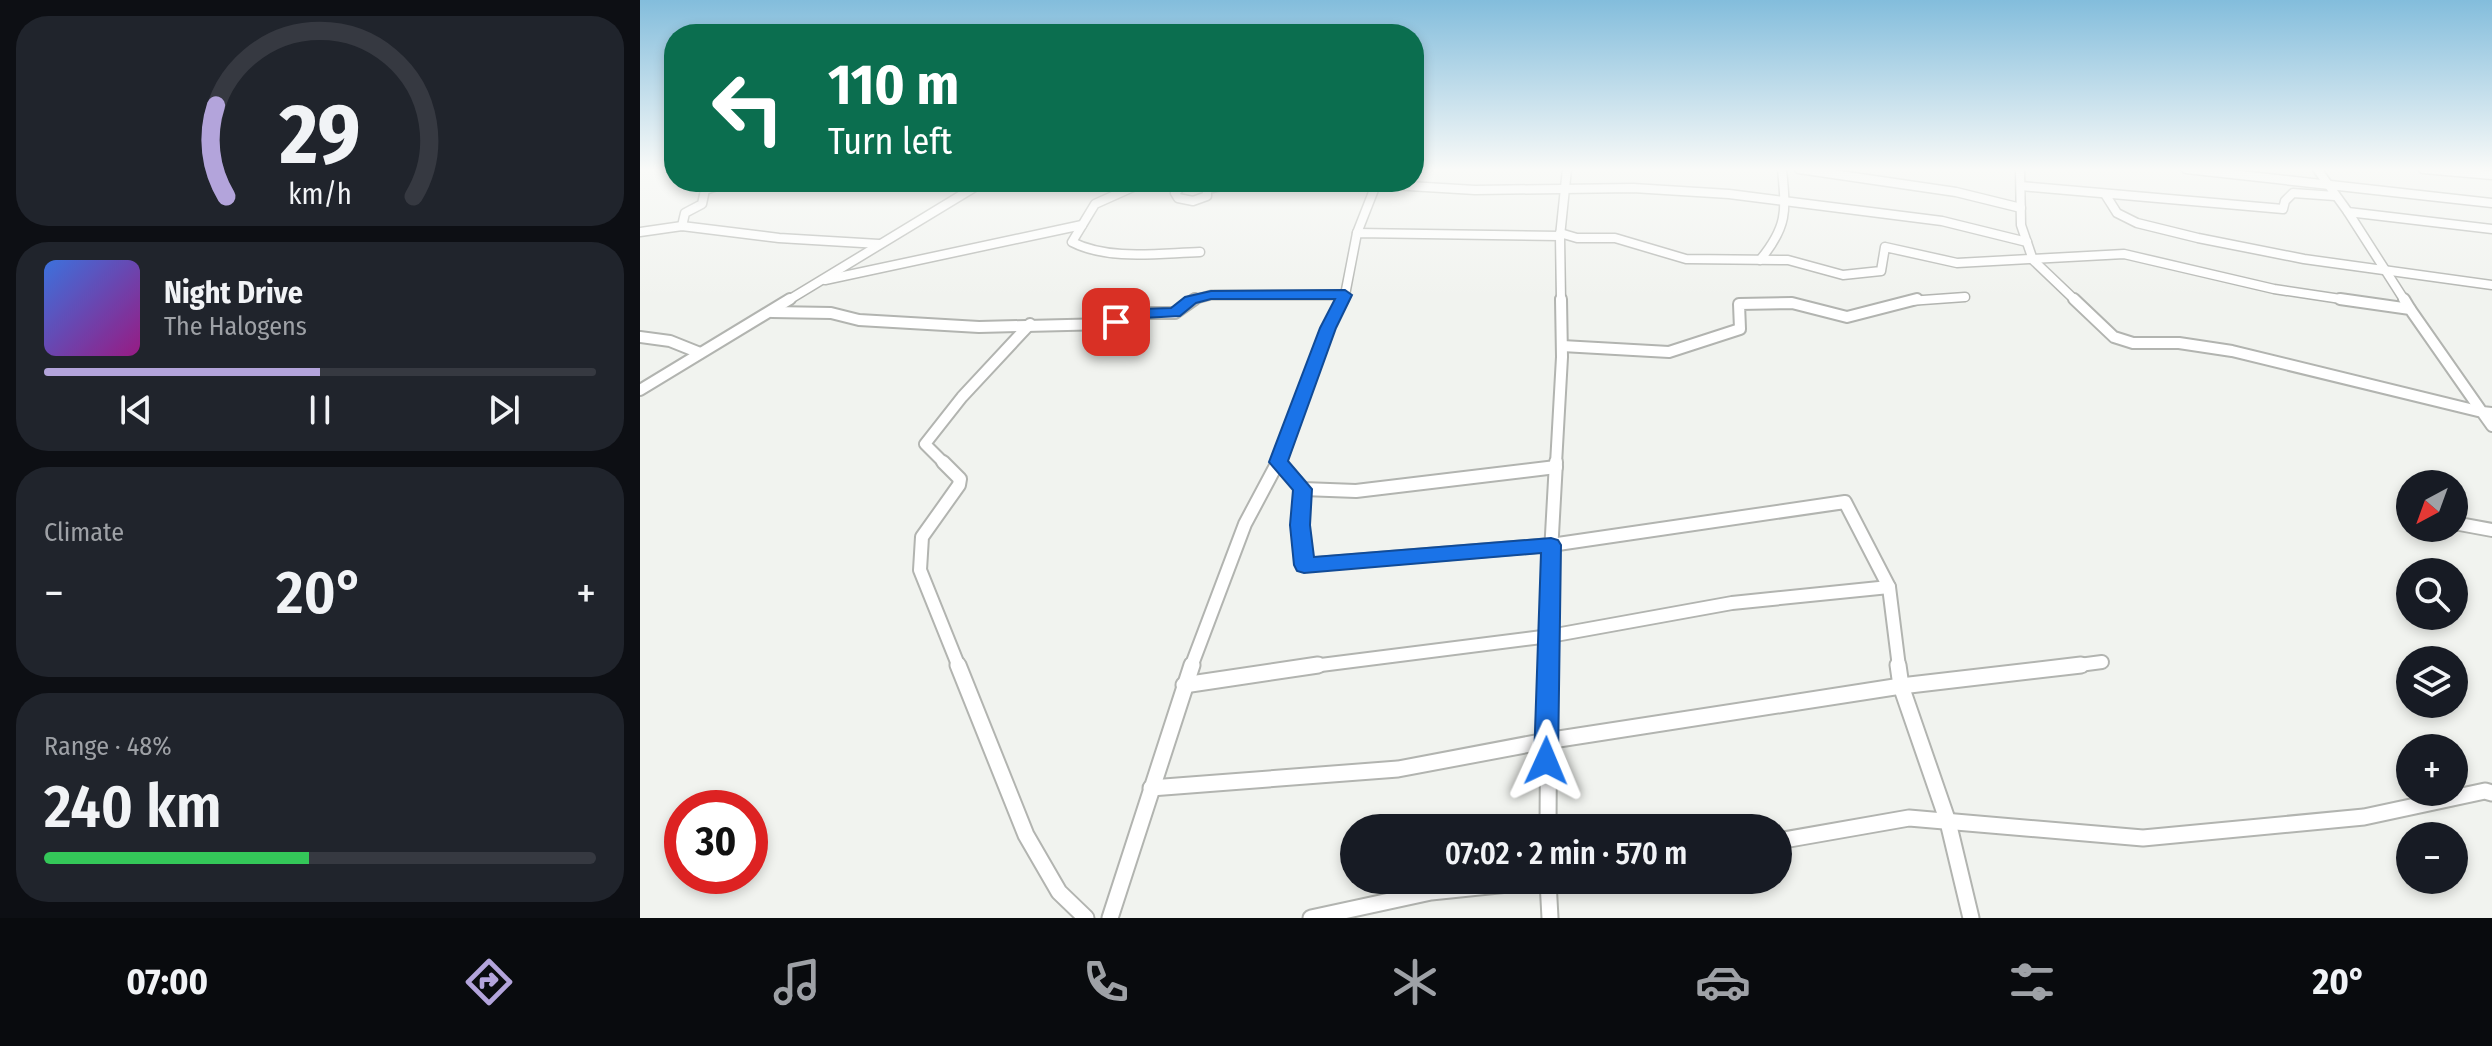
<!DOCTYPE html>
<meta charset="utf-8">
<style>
body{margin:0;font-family:"Fira Sans Condensed",sans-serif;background:#20242c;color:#f1f3f6;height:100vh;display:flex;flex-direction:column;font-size:30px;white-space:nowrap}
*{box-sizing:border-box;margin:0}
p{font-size:26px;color:#9ea1a6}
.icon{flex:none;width:44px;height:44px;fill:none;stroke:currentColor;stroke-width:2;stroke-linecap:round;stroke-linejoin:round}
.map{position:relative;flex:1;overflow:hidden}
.details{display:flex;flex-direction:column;gap:16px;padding:16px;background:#0d0f14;width:640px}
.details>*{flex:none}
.guide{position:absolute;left:24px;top:24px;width:760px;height:168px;border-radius:32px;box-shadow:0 4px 12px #0003;background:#0b6e4f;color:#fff;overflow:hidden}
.needle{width:52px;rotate:221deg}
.fabs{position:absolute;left:1756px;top:470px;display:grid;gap:16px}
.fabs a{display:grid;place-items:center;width:72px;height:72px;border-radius:50%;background:#171b24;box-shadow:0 4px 12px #0003;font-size:40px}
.speed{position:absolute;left:24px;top:790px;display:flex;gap:16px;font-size:40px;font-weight:700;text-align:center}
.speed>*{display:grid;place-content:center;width:104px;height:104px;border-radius:50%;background:#171b24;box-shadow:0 4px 12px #0003;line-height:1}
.speed .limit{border:12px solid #d22;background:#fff;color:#111}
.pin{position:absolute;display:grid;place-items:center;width:68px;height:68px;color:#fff;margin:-34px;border-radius:16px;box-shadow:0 4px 12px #0006}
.me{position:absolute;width:88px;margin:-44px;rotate:1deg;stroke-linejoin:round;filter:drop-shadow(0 0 6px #0008)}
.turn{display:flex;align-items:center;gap:28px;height:168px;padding:0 32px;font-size:36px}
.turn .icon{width:104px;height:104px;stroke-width:2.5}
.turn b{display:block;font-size:56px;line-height:68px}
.big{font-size:60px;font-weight:600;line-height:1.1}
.details .card{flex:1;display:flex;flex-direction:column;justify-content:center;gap:12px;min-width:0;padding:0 28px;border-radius:32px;background:#20242c}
.details .dial{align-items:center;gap:0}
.dial svg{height:208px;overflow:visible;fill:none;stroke:#363941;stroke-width:7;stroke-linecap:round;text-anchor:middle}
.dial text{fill:#f1f3f6;stroke:none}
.song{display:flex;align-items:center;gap:24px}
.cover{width:96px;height:96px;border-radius:12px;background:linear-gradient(135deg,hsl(220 70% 55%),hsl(310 70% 35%))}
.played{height:8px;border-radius:4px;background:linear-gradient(90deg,#b3a4db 50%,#363941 50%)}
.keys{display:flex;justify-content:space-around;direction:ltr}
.heat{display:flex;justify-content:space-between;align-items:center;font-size:44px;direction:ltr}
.charge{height:12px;border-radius:6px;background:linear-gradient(90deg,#34c759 48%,#363941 0)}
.trip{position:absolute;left:700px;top:814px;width:452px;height:80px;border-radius:40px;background:#171b24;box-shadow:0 4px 12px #0003;font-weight:600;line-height:80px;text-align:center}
.menu{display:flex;height:128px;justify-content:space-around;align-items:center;background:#090b0e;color:#9ea1a6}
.menu .icon{width:56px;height:56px}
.menu .on{color:#b3a4db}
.menu b{font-size:36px;color:#f1f3f6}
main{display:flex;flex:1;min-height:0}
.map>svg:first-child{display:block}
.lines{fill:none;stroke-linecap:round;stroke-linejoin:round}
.minor-far3-casing{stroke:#b2b4b0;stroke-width:11}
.minor-far2-casing{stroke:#b2b4b0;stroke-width:14}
.minor-far1-casing{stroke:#b2b4b0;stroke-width:16}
.minor-casing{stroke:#b2b4b0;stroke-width:19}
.minor-far3{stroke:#fff;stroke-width:8}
.minor-far2{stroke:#fff;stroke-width:10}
.minor-far1{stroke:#fff;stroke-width:12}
.minor{stroke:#fff;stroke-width:15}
.route{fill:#1a73e8;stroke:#114b97;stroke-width:2}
</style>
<main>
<section class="details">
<div class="card dial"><svg viewBox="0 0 100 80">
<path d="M14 69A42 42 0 1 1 86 69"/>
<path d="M14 69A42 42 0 0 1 10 34" stroke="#b3a4db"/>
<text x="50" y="56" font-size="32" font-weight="700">29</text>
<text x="50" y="72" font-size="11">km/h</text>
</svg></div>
<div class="card">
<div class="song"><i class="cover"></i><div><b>Night Drive</b><p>The Halogens</p></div></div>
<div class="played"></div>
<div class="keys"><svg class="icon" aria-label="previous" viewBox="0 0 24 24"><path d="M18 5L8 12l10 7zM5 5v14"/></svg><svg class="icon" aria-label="pause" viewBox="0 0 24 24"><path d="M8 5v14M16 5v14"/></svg><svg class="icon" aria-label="next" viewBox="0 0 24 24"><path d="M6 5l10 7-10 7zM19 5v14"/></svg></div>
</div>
<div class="card"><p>Climate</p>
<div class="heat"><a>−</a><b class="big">20°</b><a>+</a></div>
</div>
<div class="card"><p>Range · 48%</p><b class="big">240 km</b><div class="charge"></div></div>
</section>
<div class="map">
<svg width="1852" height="918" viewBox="0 0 1852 918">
<rect width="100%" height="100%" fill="#f1f3ef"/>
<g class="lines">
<defs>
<g id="minor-far3">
<polyline points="1159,169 1316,192 1381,208"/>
<polyline points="1380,169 1381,225 1393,260 1436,301"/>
<polyline points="1546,169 1852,203"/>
<polyline points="1677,169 1708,212 1852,229"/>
<polyline points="1783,169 1852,175"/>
<path d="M 504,182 L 455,204 L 432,242 C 469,261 520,253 560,252"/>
<polyline points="538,182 539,189 535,193 538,198 553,201 567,196 567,189 582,186 736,184 835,190 993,188 1089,194 1302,221 1387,242"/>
<polyline points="1381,186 1643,209 1645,201 1653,193 1695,196"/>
<polyline points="1465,194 1477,213 1497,223 1558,238 1664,259 1852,285"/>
<polyline points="1708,212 1765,301"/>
<polyline points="42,226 45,213 62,204 65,190 89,182"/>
<polyline points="0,232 42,226 139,238 239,244"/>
<polyline points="717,233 737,182"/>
<polyline points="920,233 937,238 975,238 1046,259 1148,260 1203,275 1241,271 1245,247 1317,263 1484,254 1634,289 1714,301"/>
<path d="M 1120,260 C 1148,226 1146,211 1142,169"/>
<polyline points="185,280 442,225"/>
<polyline points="147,301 343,182"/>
<polyline points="549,301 571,295 705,295 717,233 920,236"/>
<polyline points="702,301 705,295"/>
<polyline points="921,301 920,236 927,169"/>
<polyline points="1269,301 1325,297"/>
</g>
<g id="minor-far2">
<polyline points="1434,299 1474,337 1493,343 1539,343 1592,351 1842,412 1852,426"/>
<polyline points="1700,299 1770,309 1842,412 1852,413"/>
<polyline points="1764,299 1770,309"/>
<polyline points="132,312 191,313 219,320 339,327 468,324 500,313 535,313 555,299"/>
<polyline points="0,337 30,341 60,353"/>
<polyline points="922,346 1029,352 1100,329 1099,304 1152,303 1207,317 1277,299"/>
<polyline points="0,390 150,299"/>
<polyline points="305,464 285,444 322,397 390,324"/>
<polyline points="637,464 688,328 703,299"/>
<polyline points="916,464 922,357 921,299"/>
</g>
<g id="minor-far1">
<polyline points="303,462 320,479 319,485 282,537 280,570 319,667"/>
<polyline points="638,462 663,489 716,491 916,467"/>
<polyline points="663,489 660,525 664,565 911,545 1205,502 1249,587 1259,667"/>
<polyline points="1814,523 1852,530"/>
<polyline points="551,667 605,524 638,462"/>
<polyline points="665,667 910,636 1092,603 1249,587"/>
<polyline points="909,667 909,589 916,462"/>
<polyline points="1424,667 1462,662"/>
</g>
<g id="minor">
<polyline points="318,665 386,835 419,892 446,918"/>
<polyline points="1258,665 1261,686 1308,822 1331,918"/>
<polyline points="544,685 678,665"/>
<polyline points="511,788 758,769 906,741 1261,686 1441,665"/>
<polyline points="908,828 909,665"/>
<polyline points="1138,841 1269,818 1503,838 1724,817 1845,791 1852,793"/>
<polyline points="470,918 552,665"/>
<polyline points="671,918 791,892 908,880"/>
<polyline points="910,918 908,881 913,880"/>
</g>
</defs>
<use href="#minor-far3" class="minor-far3-casing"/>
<use href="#minor-far2" class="minor-far2-casing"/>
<use href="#minor-far1" class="minor-far1-casing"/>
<use href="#minor" class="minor-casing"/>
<use href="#minor-far3" class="minor-far3"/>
<use href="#minor-far2" class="minor-far2"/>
<use href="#minor-far1" class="minor-far1"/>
<use href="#minor" class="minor"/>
</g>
<linearGradient id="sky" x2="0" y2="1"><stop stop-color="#83bddc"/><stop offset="0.57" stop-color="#f9faf8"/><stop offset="1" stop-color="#f9faf8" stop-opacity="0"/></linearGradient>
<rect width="1852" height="297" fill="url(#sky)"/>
<polygon class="route" points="705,290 712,295 696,328 648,461 672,489 670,525 674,557 911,538 918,540 921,545 918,761 915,769 906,772 897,769 894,761 901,553 664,573 657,571 654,565 650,525 653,490 629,462 680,328 695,299 571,299 556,303 540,316 502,318 476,327 468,322 500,309 531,308 545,297 571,291"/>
</svg>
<div class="fabs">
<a><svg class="needle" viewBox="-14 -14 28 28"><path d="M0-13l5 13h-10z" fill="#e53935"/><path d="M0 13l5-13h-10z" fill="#9ea1a6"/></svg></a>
<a><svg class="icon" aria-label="search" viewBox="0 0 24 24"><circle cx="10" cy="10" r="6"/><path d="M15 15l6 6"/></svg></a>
<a><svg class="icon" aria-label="layers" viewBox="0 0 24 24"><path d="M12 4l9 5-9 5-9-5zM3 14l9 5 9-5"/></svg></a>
<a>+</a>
<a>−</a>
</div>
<div class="speed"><div class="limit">30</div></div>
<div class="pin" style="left:476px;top:322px;background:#d93025"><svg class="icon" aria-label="arrive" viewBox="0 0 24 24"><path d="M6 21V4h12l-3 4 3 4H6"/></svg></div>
<svg class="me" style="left:906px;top:761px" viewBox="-20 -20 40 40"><path d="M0-17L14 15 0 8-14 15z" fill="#1a73e8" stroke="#fff" stroke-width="4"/></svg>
<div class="trip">07:02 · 2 min · 570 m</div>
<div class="guide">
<div class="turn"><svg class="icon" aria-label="left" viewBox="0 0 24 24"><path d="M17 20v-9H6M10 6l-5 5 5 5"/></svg><div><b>110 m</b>Turn left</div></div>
</div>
</div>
</main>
<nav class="menu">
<b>07:00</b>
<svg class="icon on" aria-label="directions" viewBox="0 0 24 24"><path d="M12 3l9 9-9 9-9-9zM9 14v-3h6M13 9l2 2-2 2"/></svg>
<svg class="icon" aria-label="music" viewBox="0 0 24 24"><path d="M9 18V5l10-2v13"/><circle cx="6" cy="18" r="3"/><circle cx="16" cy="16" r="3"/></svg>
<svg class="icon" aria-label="phone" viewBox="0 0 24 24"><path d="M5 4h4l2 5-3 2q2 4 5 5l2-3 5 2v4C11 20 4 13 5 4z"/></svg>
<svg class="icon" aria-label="climate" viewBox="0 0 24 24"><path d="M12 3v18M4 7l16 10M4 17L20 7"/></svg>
<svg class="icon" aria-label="car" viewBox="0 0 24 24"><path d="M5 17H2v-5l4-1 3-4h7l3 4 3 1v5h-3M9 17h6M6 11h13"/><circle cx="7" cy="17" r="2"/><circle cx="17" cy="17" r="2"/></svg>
<svg class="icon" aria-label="filters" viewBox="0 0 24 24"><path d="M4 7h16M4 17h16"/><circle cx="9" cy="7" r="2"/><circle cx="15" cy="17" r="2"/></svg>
<b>20°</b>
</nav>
